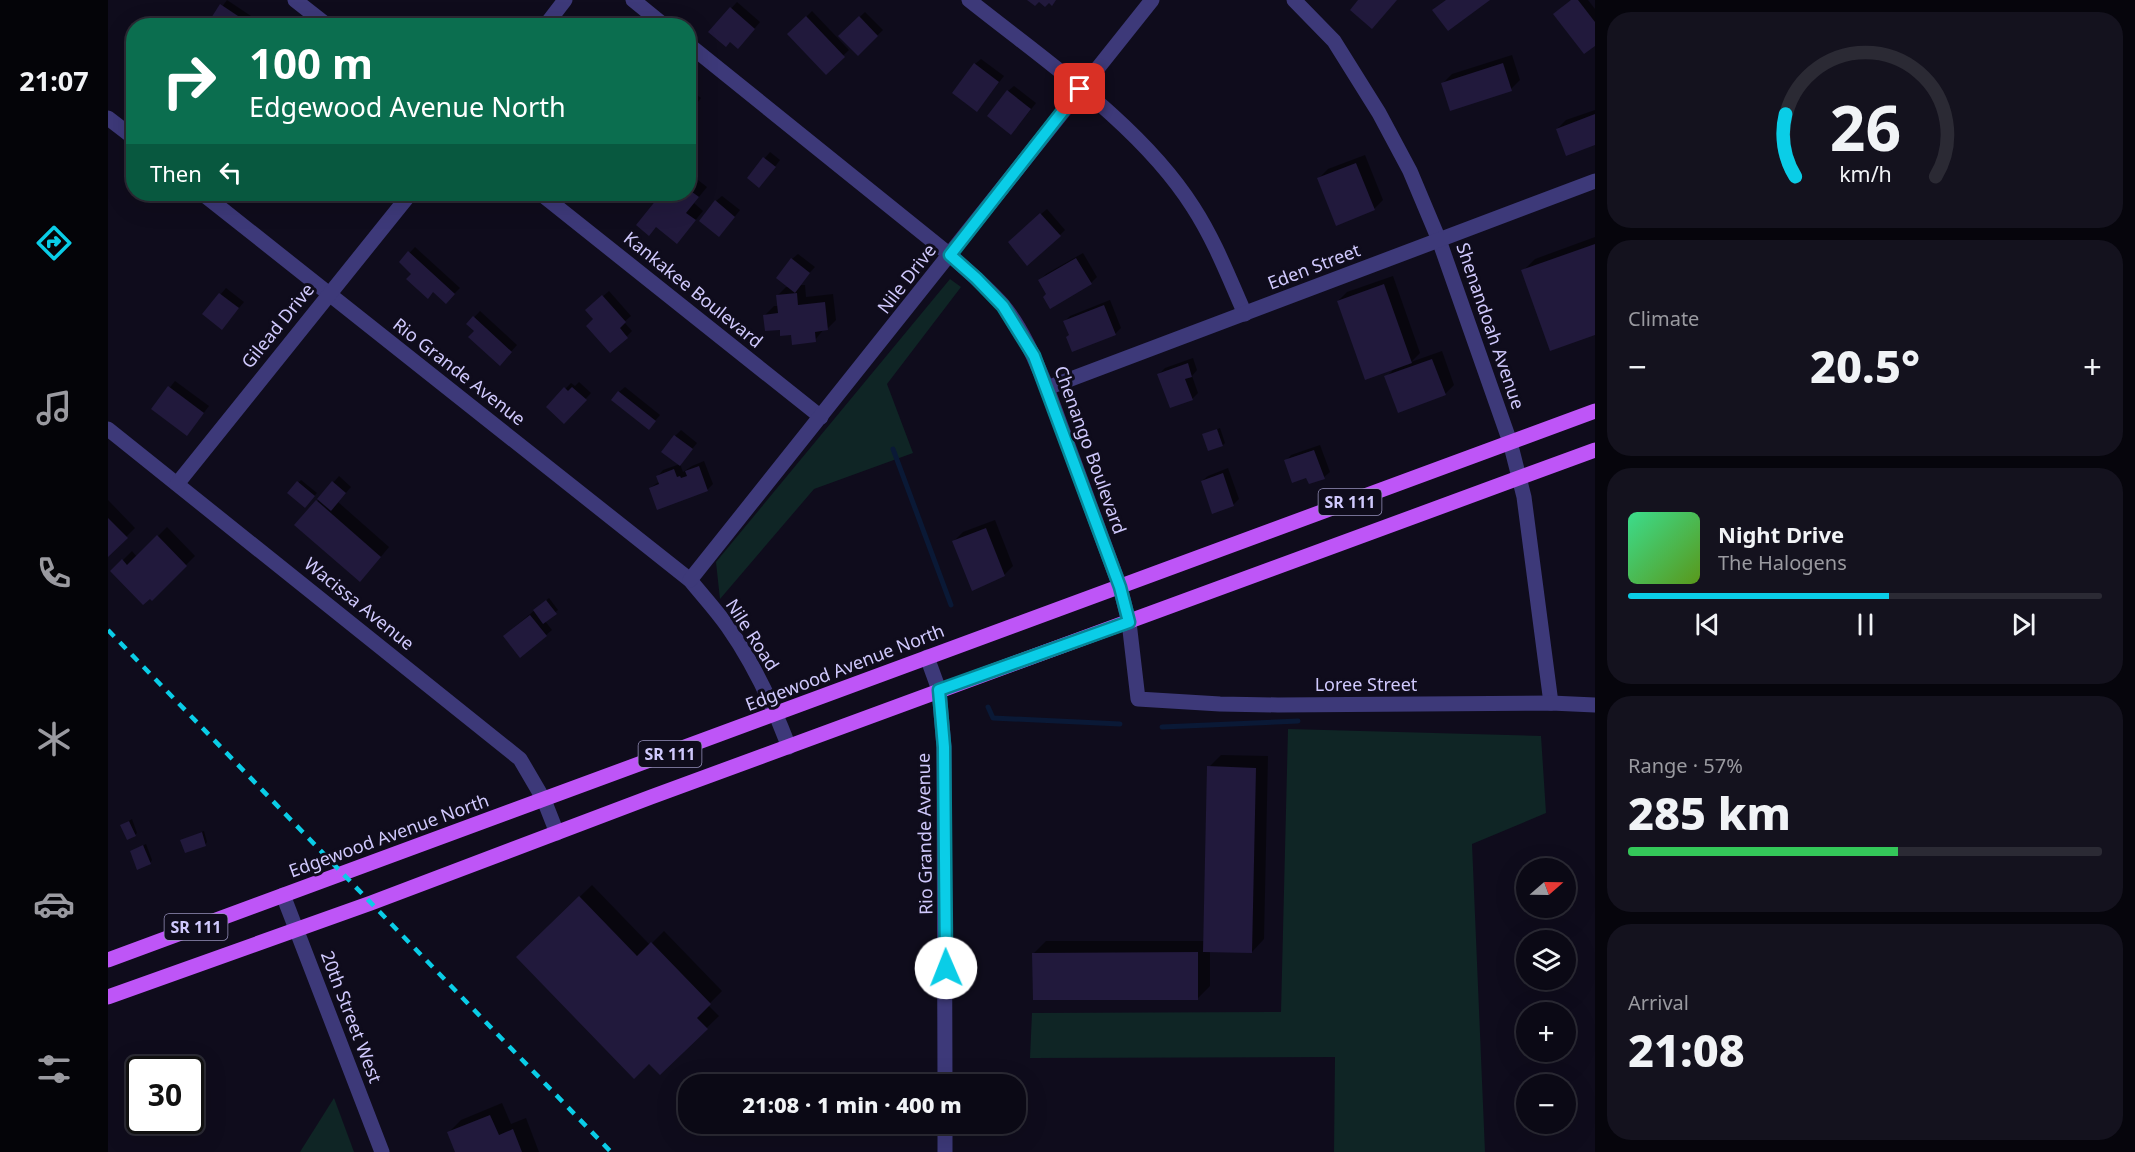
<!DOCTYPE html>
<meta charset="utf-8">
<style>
body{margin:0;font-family:"Noto Sans",sans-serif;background:#14121e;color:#f1f3f6;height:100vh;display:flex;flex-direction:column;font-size:22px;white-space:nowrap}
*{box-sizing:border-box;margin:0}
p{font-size:20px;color:#9a9aa0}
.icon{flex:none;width:33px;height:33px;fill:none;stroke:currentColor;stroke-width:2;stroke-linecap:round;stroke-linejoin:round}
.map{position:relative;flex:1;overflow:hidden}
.panel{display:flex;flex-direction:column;gap:12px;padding:12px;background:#06050c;width:540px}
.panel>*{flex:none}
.hud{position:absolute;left:18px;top:18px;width:570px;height:183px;border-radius:24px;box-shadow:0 6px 24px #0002,0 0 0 2px #2b2a34;background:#0b6e4f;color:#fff;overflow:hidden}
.needle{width:39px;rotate:70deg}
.controls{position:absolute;left:1408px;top:858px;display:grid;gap:12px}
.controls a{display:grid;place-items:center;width:60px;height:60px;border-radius:50%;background:#0b0915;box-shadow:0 6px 24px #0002,0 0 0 2px #2b2a34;font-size:30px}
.speed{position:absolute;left:18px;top:1056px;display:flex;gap:12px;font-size:30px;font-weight:700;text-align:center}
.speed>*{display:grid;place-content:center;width:78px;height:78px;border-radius:50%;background:#0b0915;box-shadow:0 6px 24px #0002,0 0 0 2px #2b2a34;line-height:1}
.speed .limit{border:3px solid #111;border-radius:9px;background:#fff;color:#111}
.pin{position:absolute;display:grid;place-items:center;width:51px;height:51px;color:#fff;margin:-26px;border-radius:12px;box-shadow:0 3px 9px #0006}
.me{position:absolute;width:66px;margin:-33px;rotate:359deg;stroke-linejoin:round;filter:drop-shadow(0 0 4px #0008)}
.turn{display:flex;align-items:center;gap:21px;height:126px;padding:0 24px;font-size:27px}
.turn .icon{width:78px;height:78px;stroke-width:2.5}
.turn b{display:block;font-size:42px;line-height:51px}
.then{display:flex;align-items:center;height:57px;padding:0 24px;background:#0003;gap:12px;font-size:22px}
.big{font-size:45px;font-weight:800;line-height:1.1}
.panel .tile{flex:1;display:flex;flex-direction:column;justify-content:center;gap:9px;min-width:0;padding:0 21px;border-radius:24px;background:#14121e}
.panel .dial{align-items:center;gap:0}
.dial svg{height:156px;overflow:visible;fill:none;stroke:#2b2a34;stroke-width:7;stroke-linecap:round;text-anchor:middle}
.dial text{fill:#f1f3f6;stroke:none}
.song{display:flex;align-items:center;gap:18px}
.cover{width:72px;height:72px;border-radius:9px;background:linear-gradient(135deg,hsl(150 70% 55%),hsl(90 70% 35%))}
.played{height:6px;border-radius:3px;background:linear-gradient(90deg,#0acde7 55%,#2b2a34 55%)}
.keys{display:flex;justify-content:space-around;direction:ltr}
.heat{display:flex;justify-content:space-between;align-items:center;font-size:33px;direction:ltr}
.charge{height:9px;border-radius:4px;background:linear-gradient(90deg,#34c759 57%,#2b2a34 0)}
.trip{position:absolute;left:570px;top:1074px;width:348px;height:60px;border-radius:24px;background:#0b0915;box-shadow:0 6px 24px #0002,0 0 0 2px #2b2a34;font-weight:800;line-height:60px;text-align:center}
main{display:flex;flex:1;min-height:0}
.tab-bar{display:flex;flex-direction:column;width:108px;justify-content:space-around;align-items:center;background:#040408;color:#9a9aa0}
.tab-bar .icon{width:42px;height:42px}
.tab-bar .current{color:#0acde7}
.tab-bar b{font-size:27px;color:#f1f3f6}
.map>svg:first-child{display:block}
.green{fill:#0f2525}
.shadow{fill:#0007}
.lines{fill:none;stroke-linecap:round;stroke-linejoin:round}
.stream{stroke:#0a1936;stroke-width:5}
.building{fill:#21193c}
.minor{stroke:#3d3979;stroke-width:15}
.major{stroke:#be55f7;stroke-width:15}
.rail{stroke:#0acde7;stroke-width:4.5;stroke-dasharray:9 8;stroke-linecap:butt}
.route-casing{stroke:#068596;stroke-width:15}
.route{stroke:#0acde7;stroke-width:10}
.labels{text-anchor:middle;stroke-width:6;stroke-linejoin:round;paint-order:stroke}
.shield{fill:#0f0c1c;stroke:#9690ba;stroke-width:1.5}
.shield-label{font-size:16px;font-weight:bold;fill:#d0c9fd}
.street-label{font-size:18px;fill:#d0c9fd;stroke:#0f0c1c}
</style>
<main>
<nav class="tab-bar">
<b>21:07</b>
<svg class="icon current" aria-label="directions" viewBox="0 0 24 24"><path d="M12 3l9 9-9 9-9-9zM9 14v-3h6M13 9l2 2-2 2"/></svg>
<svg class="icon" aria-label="music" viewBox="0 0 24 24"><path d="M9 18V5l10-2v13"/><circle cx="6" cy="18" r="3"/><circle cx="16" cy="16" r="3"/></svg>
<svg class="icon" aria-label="phone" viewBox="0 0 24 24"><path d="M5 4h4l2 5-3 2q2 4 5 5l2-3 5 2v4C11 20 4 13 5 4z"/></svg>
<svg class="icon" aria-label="climate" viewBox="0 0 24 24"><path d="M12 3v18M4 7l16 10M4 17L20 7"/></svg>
<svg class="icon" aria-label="car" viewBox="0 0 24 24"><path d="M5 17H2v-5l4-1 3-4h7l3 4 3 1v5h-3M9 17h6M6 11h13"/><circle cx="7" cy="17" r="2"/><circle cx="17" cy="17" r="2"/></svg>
<svg class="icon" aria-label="filters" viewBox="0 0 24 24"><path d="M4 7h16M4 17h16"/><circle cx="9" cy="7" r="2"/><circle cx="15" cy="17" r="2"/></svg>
</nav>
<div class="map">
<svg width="1487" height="1152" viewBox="0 0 1487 1152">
<rect width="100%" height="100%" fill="#0f0c1c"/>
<g class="green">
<polygon points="842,279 853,287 779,384 805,453 706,489 612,599 608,562"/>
<polygon points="1180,729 1433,736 1438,813 1364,844 1377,1152 1226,1152 1227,1057 922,1058 924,1013 1173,1012"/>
<polygon points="226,1098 246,1152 192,1152"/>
</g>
<g class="shadow">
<polygon points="119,0 143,16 137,26 100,26"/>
<polygon points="1464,0 1480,0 1487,9 1487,44"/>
<polygon points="629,2 652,22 636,41 623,40 602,32"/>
<polygon points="704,11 741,50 718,72 681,34"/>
<polygon points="757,12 775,30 750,54 732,36"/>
<polygon points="1404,55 1412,80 1403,89 1335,83 1344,74"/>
<polygon points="873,59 896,76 874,104 867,64"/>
<polygon points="906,86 928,103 909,127 900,91"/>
<polygon points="580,88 593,98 580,114"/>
<polygon points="1487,110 1487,144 1449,129 1458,120"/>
<polygon points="662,152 672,160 657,180 641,177"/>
<polygon points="1257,155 1275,200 1266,209 1211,178 1220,169"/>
<polygon points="580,180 585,184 590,180 599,187 586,203 595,211 569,242 548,226 530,225 555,194 580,194"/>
<polygon points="614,196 632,210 617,229 608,201"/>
<polygon points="939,209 957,230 952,235 907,236"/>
<polygon points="1487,237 1487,333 1415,271 1427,259"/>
<polygon points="307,247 352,288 338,302 293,262"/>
<polygon points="975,253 989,277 983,283 940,294 932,280 938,274"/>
<polygon points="690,254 707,267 690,285 697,285 698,297 725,294 728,320 719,329 716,329 707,340 673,328 657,315 666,306 670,306 669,296 678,287 681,287 684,259"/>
<polygon points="1285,276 1312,353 1303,362 1334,351 1346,385 1337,394 1278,377 1287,368 1230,301 1239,292"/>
<polygon points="118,288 136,302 114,328 96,314"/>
<polygon points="501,291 523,316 516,322 524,331 519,336 487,319 485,305"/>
<polygon points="1002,300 1013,328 1007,334 962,335 957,321 962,316"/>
<polygon points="372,311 409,345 392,364 368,331 360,324"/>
<polygon points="1085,358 1089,370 1084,376 1090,393 1084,399 1051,374 1057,368"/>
<polygon points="67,381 101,406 84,428 45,409"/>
<polygon points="471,382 483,393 456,422 440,407 463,383 467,386"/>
<polygon points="517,387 552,415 546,422 511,392"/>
<polygon points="1112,428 1117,443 1115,445 1096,435"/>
<polygon points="573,430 589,443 572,464 575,472 584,466 596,461 605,484 599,490 542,488 552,481 550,476 555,470 572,464 567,436"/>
<polygon points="1212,445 1222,472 1216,477 1178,461 1183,455"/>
<polygon points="1120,468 1131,499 1125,505 1094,481 1100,476"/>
<polygon points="231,476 243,487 230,502 281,547 261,571 189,525"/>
<polygon points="193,480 209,493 197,506 181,493"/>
<polygon points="0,500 27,528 0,555"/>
<polygon points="887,520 905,566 896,575 846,541 855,532"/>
<polygon points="59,527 87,556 44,599 4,571 24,551 29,557"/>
<polygon points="441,598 450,610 437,621 444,630 438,635 402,631"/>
<polygon points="1113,755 1160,756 1156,939 1144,952 1102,950 1102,986 1090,998 926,953 938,941 1097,941 1101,767"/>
<polygon points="24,819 29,833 27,835 14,825"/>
<polygon points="96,831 99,842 97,845 74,840"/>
<polygon points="38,844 44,860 42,863 24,851"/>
<polygon points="484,885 542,945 556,931 614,991 600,1005 611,1016 552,1073 541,1062 410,957"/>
<polygon points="394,1103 403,1124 418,1118 431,1152 349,1152 341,1132 353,1120"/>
</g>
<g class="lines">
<g class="stream">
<polyline points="785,449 843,605"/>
<polyline points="880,707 885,718 1012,724"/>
<polyline points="1054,727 1190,721"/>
</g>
</g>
<g class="building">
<polygon points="919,0 948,0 944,6 941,3 937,7 931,2 927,6"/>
<polygon points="1250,0 1289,0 1264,29 1242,10"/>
<polygon points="1338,0 1382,0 1340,31 1324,10"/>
<polygon points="1463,0 1470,0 1487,22 1487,46 1476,54 1445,14"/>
<polygon points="112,4 139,22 136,26 98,26"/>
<polygon points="622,7 647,29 630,49 622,42 618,47 600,32"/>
<polygon points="698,16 737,57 718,75 679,34"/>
<polygon points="751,16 770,36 750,56 730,36"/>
<polygon points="866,63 891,82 869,112 844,93"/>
<polygon points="1395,63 1404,91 1342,111 1333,83"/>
<polygon points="899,90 923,109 903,135 879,116"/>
<polygon points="1487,114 1487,145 1458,156 1448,129"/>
<polygon points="655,157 668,167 651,188 639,178"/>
<polygon points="1248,163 1267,210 1228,226 1209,178"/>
<polygon points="580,189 591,197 578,213 588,220 569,244 548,227 541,236 528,225 553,194 580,194"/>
<polygon points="607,200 627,217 611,237 591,221"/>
<polygon points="932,213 953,236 919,266 900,242"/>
<polygon points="1487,244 1487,335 1442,351 1413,270"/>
<polygon points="300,251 347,294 338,304 325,292 320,299 298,279 303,274 291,262"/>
<polygon points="683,258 702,273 687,293 668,278"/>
<polygon points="968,258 984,284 942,309 935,297 938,294 930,280"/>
<polygon points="1276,284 1304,363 1257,380 1229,301"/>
<polygon points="111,293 131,308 114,330 94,314"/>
<polygon points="689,293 690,305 717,302 720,330 707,332 708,342 684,345 683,335 672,336 672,330 657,331 655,315 670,313 668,295"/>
<polygon points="494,295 518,322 512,328 520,338 502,353 478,326 485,319 477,310"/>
<polygon points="996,305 1008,335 964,352 958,337 961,335 955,321"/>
<polygon points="365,316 404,352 392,366 360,337 366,331 358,324"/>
<polygon points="1324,359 1338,395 1290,413 1276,376"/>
<polygon points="1080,363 1084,377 1077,379 1085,400 1062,408 1049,374"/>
<polygon points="60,386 96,413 79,436 43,409"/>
<polygon points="456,387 460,391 464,387 479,400 456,424 438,407"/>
<polygon points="510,391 548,421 541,430 503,400"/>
<polygon points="1109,429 1115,446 1100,451 1094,434"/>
<polygon points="566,435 585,449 572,466 553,452"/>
<polygon points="1206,450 1217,479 1201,484 1198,478 1184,483 1176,460"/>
<polygon points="591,466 600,491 549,510 541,488 551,484 548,476 566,469 569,477 572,476 573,478 579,476 577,471"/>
<polygon points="1115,473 1126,506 1104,514 1093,481"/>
<polygon points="189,481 207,496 197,508 179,493"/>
<polygon points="224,481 238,493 223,511 209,499"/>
<polygon points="208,500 273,557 252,582 186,525"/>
<polygon points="0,518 20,538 0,557"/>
<polygon points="878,528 897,576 864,591 844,541"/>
<polygon points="49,535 79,566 44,601 42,599 35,605 2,571 14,559 19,565"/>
<polygon points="438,600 449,614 435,624 425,610"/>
<polygon points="422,615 439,636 412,658 395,636"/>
<polygon points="1099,766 1148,768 1144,953 1095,952"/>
<polygon points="21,821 28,836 19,840 12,825"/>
<polygon points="94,832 98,846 77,853 72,840"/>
<polygon points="35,845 43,864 29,870 22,851"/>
<polygon points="471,896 529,956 543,942 603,1004 589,1018 600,1029 552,1075 541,1064 526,1079 408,957"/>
<polygon points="1090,952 1090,1000 925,1000 924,953"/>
<polygon points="382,1115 391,1135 405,1129 414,1152 347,1152 339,1132"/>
</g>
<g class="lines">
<g class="minor">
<polyline points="187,0 220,26"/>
<polyline points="525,0 557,26"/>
<path d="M 861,0 C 936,60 1033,125 1085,207 C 1107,241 1121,278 1137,314"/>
<polyline points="1186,0 1226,41 1271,113 1302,171 1331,240 1402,442 1416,497 1443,703"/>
<polyline points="437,26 457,0"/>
<path d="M 580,44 L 842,255 C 860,271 878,286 894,304 C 914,328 927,359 939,388 L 1012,587 L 1021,622 L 1030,699 L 1112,704 L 1170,705 L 1443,703 L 1487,705"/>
<polyline points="0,118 26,138"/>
<path d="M 95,194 L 582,580 C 595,596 609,611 620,627 C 646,664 665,705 681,747"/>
<polyline points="433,194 713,417"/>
<polyline points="939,388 1487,181"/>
<polyline points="0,429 412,759 436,800 449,833"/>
<polyline points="69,484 302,194"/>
<polyline points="582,580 1044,0"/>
<polyline points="819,657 831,690 836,747 837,1084"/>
<polyline points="175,895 274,1152"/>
<polyline points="837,1152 837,1124"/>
</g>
<g class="major">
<polyline points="0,960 1487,411"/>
<polyline points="0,997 263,903 543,797 1487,450"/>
</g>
<polyline class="rail" points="0,630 503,1152"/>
</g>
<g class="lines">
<defs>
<polyline id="route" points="838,968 836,747 831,690 1021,622 1012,587 926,356 895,306 868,278 842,255 972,89"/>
</defs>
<use href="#route" class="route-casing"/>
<use href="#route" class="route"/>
</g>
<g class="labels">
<g class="shield">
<rect x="1210.5" y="489" width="63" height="26" rx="4.5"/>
<rect x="530.5" y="741" width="63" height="26" rx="4.5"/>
<rect x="56.5" y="914" width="63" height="26" rx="4.5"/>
</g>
<g class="shield-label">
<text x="1242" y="508">SR 111</text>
<text x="562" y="760">SR 111</text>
<text x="88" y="933">SR 111</text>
</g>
<g class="street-label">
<text transform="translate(1206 267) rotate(-21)" y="6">Eden Street</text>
<text transform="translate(799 279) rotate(-52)" y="6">Nile Drive</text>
<text transform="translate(585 290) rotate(39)" y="6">Kankakee Boulevard</text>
<text transform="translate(170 326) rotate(-51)" y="6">Gilead Drive</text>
<text transform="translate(1382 326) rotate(71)" y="6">Shenandoah Avenue</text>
<text transform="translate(351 372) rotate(38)" y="6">Rio Grande Avenue</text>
<text transform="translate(982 450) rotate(70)" y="6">Chenango Boulevard</text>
<text transform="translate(251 604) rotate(39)" y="6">Wacissa Avenue</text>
<text transform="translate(644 635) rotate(57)" y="6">Nile Road</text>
<text transform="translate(737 668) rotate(-21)" y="6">Edgewood Avenue North</text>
<text x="1258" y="691">Loree Street</text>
<text transform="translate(817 834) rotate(-91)" y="6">Rio Grande Avenue</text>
<text transform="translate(281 836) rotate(-20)" y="6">Edgewood Avenue North</text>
<text transform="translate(243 1017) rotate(69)" y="6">20th Street West</text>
</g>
</g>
</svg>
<div class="controls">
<a><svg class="needle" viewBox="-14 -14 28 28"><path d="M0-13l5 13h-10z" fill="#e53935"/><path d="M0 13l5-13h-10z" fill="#9a9aa0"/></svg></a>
<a><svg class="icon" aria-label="layers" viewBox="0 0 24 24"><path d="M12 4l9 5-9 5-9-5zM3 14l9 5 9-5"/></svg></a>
<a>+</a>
<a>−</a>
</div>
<div class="speed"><div class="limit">30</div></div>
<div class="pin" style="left:972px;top:89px;background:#d93025"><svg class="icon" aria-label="arrive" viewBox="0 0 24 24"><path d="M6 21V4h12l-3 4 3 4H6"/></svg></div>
<svg class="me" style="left:838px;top:968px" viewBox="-20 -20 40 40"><circle r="19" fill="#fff"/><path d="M0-13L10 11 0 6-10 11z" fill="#0acde7"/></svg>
<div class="trip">21:08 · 1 min · 400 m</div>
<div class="hud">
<div class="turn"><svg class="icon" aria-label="right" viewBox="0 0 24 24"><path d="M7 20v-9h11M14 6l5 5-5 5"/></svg><div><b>100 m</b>Edgewood Avenue North</div></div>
<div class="then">Then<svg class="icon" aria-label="left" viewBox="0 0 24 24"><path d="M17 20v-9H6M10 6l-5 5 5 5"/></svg></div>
</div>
</div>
<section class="panel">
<div class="tile dial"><svg viewBox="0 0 100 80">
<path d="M14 69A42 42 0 1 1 86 69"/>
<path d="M14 69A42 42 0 0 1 9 37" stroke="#0acde7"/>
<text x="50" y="56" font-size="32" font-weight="700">26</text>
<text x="50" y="72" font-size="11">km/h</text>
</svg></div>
<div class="tile"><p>Climate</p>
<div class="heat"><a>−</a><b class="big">20.5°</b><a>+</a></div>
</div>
<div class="tile">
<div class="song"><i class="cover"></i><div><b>Night Drive</b><p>The Halogens</p></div></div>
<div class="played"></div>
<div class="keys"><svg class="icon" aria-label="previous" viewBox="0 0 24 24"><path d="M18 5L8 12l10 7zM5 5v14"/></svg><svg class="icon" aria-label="pause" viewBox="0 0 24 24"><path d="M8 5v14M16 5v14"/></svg><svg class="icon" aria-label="next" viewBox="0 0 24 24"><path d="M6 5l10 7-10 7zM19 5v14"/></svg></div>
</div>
<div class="tile"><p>Range · 57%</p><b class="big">285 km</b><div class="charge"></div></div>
<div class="tile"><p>Arrival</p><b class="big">21:08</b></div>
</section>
</main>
